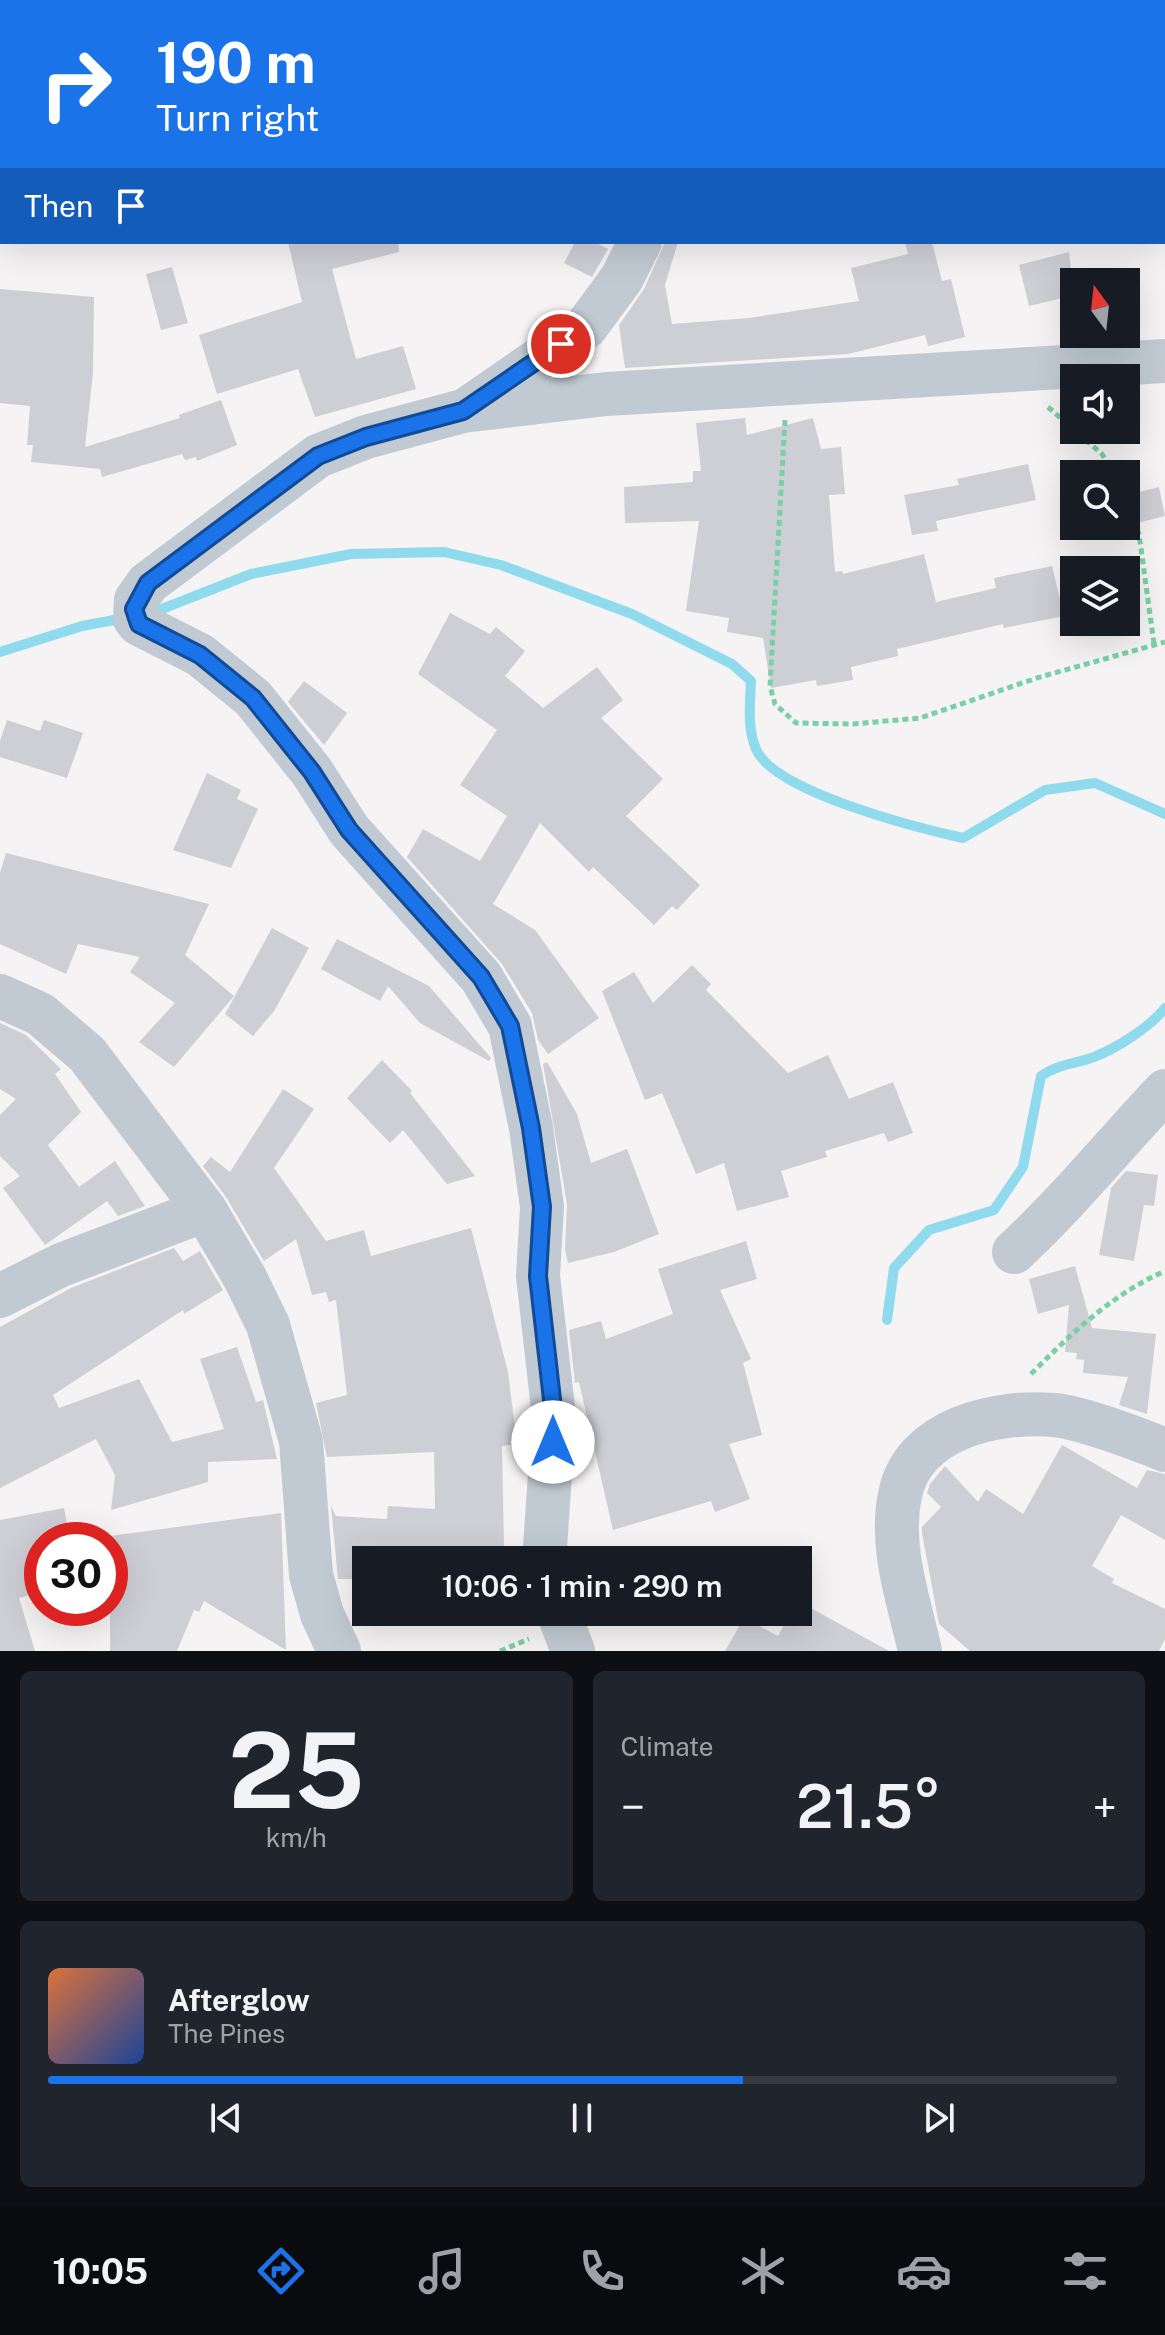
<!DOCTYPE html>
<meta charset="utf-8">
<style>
body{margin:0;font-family:"Public Sans",sans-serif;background:#20242c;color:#f1f3f6;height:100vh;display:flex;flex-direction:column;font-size:30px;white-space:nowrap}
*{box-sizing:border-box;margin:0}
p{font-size:26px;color:#9ea1a6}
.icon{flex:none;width:44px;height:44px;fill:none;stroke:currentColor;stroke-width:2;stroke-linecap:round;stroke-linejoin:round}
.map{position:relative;height:1651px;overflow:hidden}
.sheet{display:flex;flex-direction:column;gap:20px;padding:20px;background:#0d0f14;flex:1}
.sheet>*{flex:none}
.top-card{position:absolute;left:0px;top:0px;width:1166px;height:244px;box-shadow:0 8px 32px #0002;background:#1a73e8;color:#fff;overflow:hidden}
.needle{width:52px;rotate:345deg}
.buttons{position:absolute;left:1060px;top:268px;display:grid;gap:16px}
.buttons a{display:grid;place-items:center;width:80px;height:80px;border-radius:0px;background:#171b24;box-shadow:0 8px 32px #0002;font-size:40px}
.speed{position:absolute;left:24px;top:1522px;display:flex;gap:16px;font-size:40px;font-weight:700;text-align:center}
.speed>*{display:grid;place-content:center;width:104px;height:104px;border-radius:50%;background:#171b24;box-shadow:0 8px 32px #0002;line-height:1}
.speed .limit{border:12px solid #d22;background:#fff;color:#111}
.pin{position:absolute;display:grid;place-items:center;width:68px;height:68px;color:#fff;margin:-34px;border:4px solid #fff;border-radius:50%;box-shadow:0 2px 8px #0007}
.me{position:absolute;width:88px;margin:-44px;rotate:0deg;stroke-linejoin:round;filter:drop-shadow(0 0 6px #0008)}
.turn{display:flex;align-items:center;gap:28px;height:168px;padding:0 24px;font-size:36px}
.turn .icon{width:104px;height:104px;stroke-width:2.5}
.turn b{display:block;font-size:56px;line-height:68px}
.then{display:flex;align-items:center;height:76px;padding:0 24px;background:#0003;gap:16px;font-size:30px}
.big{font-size:60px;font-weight:600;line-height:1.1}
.sheet .tile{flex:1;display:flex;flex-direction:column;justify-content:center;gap:12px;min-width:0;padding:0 28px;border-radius:12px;background:#20242c}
.sheet .dial{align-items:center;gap:0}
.dial b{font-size:104px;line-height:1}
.song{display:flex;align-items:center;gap:24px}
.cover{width:96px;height:96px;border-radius:12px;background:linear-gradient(135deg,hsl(20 70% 55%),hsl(220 70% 35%))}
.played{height:8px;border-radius:4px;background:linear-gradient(90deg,#1a73e8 65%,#363941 65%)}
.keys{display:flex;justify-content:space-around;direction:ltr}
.heat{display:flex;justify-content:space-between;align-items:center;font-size:44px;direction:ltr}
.sheet .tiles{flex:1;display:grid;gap:20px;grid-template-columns:1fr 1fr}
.tile:last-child{grid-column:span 2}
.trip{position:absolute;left:352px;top:1546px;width:460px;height:80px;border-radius:0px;background:#171b24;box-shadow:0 8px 32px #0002;font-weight:600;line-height:80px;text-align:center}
.tab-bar{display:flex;height:128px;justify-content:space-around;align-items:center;background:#090b0e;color:#9ea1a6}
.tab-bar .icon{width:56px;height:56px}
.tab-bar .on{color:#1a73e8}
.tab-bar b{font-size:36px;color:#f1f3f6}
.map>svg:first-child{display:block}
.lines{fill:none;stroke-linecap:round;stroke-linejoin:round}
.stream{stroke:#90daee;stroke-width:10}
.building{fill:#cdcfd5}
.path{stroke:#7ad0a6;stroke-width:5;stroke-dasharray:6 4;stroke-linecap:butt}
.minor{stroke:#c1cad2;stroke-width:44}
.route-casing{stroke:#114b97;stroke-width:20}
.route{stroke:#1a73e8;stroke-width:14}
</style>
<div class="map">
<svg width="1165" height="1651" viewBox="0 0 1165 1651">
<rect width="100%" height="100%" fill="#f5f3f3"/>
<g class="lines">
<g class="stream">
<path d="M 149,614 L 251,574 L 351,554 L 444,552 L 501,565 L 632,614 L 732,664 L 751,681 C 750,704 747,728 756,749 C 774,792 918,828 963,838 L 1045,790 L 1095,783 L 1165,814"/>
<polyline points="0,652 82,626 125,618"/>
<path d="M 887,1320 L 894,1268 L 929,1230 L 994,1210 L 1023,1167 L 1041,1076 C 1058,1064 1075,1064 1094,1057 C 1117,1048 1150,1027 1165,1008"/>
</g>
</g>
<g class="building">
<polygon points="288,242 398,242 399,252 332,269 356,359 403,346 416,389 315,417 298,369 217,394 199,335 302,302"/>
<polygon points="575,242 594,242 608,249 592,277 564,263"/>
<polygon points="665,242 678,242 665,285 672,324 749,318 859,301 851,268 908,254 905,242 932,242 942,281 951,279 965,337 928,346 925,335 848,354 625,368 619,325 644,289"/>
<polygon points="1069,252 1074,295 1029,306 1019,265"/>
<polygon points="172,267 188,323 161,330 146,274"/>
<polygon points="0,289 94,297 93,373 85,447 180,418 179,415 221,400 237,445 197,461 196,457 185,460 182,454 102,477 100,469 31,462 33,445 27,445 30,406 0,403"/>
<polygon points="745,418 747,435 813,418 821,449 841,447 845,494 829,495 835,572 842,571 843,574 924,554 936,602 996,588 994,578 1052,566 1064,616 1004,628 1003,624 897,649 898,656 851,667 853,680 817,686 816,680 771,688 763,638 727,632 729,618 686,611 699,521 625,523 624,487 693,482 693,471 701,471 696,423"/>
<polygon points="1028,464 1036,500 936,521 938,531 912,535 904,495 959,485 957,479"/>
<polygon points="1159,487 1165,516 1126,526 1126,495"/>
<polygon points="450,613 490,634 496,627 525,651 505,676 543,708 597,667 623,700 601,718 663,779 626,816 700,885 677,910 672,906 654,925 593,867 589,872 540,823 493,904 535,930 599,1018 548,1054 538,1040 532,1013 502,964 407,857 423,829 480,861 507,816 460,785 497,730 418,674"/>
<polygon points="304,681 347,713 324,745 288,702"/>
<polygon points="7,720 40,731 44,720 83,733 67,778 0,757 0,741"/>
<polygon points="207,773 241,790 237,799 258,809 231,868 173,850"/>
<polygon points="6,853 209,904 185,955 234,996 174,1067 139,1042 175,1003 130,972 140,957 78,944 66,974 0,944 0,873"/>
<polygon points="272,928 309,948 274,1011 253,1036 225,1014"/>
<polygon points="337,939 429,986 491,1058 489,1061 420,1023 388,986 380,1001 321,969"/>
<polygon points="692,965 711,984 706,990 788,1073 828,1055 849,1099 893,1082 913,1133 888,1142 884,1133 825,1151 827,1157 781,1171 789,1197 737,1211 724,1163 696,1174 662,1093 645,1100 602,991 634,972 653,1003"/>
<polygon points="0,1023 26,1035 61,1069 55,1074 81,1112 48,1145 79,1187 115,1161 145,1206 118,1216 107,1201 45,1245 3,1188 20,1176 0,1156 0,1115 16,1099 0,1089"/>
<polygon points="382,1060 412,1091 410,1093 475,1176 447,1184 403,1130 390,1143 347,1098"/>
<polygon points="547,1062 577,1114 591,1163 627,1149 659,1234 614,1252 568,1263 565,1250 567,1204 543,1064"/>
<polygon points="283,1089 314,1109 274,1168 326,1241 364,1230 371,1256 471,1228 508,1372 517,1444 502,1446 504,1546 491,1546 490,1560 448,1560 448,1553 361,1548 361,1579 338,1579 331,1506 336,1516 387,1519 388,1506 435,1509 434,1452 327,1457 316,1403 347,1395 336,1300 329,1302 326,1292 312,1295 296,1239 264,1261 226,1197 203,1166 211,1157 230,1172"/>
<polygon points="1126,1171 1158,1175 1154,1206 1144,1205 1134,1261 1099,1255 1111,1188"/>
<polygon points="746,1241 757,1279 720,1290 751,1359 743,1363 762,1435 729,1444 750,1499 715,1512 711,1501 613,1530 579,1382 575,1383 569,1330 601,1321 606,1339 673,1314 658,1269"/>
<polygon points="174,1248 183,1261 200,1251 223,1290 184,1314 183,1310 53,1395 59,1408 139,1379 172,1442 224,1429 200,1359 237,1347 256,1402 263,1400 277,1459 208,1462 208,1482 111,1510 115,1475 96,1439 0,1488 0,1327 71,1288"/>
<polygon points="1075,1266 1092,1328 1156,1334 1147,1414 1119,1405 1128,1377 1083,1373 1084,1360 1076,1359 1077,1353 1065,1352 1069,1305 1038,1314 1029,1279"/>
<polygon points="1062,1445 1137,1488 1147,1470 1165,1474 1165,1540 1121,1515 1092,1566 1114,1579 1112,1583 1165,1609 1165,1639 1159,1651 970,1651 939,1624 922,1533 922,1527 941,1507 927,1493 930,1484 945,1466 978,1502 986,1489 1023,1514"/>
<polygon points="64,1508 69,1534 42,1540 42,1560 34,1561 41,1592 19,1598 35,1651 0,1651 0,1520"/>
<polygon points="281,1513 286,1650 204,1601 199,1612 194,1610 177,1651 110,1651 110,1536"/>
<polygon points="798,1601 889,1651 725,1651 744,1618 778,1636 791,1612 798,1612"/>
</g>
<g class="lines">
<g class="path">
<polyline points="348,0 348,2"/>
<polyline points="1048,407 1102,454 1115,474"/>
<polyline points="785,420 770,686 775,704 796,723 853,724 920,718 1040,677 1165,642"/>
<polyline points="1126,501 1139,534 1154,644"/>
<path d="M 1031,1374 C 1072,1333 1111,1295 1165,1271"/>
<polyline points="500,1651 529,1639"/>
</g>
<g class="minor">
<polyline points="644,0 645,2"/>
<polyline points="0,151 2,151"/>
<polyline points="470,407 586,327 622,278 640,242"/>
<polyline points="0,996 40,1014 87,1054 205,1210 245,1278 268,1325 301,1441 311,1575 322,1614 339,1651"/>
<path d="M 1014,1252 C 1068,1202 1114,1145 1165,1091"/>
<polyline points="0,1296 61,1265 205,1210"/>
<polyline points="548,1560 545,1547 554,1417 538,1276 542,1207 531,1128 510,1026 481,977 349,830 312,772 253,698 200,655 139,624 135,619 136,600 148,583 318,456 366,437 463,411 606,394 1165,361"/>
<polyline points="558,1612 573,1651"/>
<path d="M 920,1651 C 909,1601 889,1547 900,1495 C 913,1428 997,1410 1054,1415 C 1080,1417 1140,1440 1165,1450"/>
</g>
</g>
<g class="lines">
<defs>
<polyline id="route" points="553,1442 554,1417 538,1276 542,1207 531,1128 510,1026 481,977 349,830 312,772 253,698 200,655 139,624 134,609 148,583 318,456 366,437 463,411 561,344"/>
</defs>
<use href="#route" class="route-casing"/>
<use href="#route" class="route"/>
</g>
</svg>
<div class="buttons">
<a><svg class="needle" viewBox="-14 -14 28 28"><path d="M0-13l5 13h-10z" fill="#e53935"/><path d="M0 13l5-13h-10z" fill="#9ea1a6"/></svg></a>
<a><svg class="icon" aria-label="sound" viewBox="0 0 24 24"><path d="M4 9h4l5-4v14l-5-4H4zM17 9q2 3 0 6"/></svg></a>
<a><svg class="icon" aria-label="search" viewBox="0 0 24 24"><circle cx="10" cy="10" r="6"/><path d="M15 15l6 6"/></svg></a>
<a><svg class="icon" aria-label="layers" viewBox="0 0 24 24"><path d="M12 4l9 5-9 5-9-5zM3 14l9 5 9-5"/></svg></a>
</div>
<div class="speed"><div class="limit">30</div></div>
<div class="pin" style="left:561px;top:344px;background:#d93025"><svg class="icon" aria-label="arrive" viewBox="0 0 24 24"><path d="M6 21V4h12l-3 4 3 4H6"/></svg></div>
<svg class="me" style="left:553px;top:1442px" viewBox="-20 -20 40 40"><circle r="19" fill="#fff"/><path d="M0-13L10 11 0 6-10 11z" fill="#1a73e8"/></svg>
<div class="trip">10:06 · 1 min · 290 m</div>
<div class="top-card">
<div class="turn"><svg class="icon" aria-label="right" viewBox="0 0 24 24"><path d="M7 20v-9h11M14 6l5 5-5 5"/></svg><div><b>190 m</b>Turn right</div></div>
<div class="then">Then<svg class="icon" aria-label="arrive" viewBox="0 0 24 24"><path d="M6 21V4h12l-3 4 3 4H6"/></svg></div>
</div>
</div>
<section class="sheet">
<div class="tiles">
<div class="tile dial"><b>25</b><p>km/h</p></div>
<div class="tile"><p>Climate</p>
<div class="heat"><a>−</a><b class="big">21.5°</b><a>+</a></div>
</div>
<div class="tile">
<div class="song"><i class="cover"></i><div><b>Afterglow</b><p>The Pines</p></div></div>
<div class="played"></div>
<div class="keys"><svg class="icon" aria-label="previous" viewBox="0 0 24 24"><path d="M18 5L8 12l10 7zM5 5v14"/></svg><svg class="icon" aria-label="pause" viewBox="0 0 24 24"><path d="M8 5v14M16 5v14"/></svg><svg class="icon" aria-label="next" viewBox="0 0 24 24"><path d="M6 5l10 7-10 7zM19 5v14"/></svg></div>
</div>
</div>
</section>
<nav class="tab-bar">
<b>10:05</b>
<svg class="icon on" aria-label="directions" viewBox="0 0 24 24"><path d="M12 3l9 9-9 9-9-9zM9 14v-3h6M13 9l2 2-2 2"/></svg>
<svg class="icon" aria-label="music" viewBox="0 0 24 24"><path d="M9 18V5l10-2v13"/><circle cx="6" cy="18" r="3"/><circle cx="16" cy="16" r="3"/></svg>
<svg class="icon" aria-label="phone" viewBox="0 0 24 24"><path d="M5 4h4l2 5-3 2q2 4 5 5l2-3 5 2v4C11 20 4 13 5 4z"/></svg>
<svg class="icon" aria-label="climate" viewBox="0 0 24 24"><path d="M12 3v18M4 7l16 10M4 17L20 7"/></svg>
<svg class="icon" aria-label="car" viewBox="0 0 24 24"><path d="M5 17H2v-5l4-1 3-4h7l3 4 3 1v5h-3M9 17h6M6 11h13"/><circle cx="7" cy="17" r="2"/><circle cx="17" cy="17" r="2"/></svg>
<svg class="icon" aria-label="filters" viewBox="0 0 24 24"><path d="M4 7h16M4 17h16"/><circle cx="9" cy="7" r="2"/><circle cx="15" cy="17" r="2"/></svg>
</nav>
